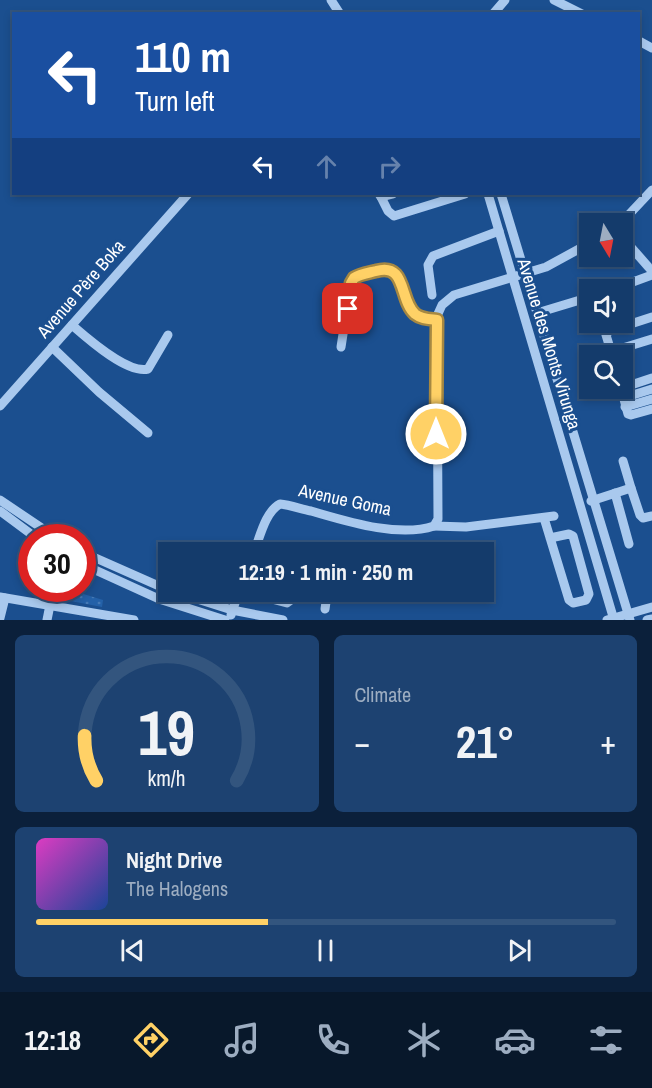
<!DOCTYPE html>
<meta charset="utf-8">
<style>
body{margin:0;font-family:"Archivo Narrow",sans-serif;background:#1d4271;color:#f1f3f6;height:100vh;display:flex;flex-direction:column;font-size:22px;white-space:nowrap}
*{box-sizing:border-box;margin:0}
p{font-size:20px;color:#9dadc1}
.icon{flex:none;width:33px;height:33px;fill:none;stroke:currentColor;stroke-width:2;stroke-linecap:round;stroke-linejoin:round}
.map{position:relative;height:620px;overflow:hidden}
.drawer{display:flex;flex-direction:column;gap:15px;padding:15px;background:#0b203b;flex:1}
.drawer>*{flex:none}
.banner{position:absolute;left:12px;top:12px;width:628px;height:183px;border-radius:0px;box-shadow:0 3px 9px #0003,0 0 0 2px #33557e;background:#1a4fa0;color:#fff;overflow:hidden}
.needle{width:39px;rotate:170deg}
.fabs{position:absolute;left:579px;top:213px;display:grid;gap:12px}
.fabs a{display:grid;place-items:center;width:54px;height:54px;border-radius:0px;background:#143b6b;box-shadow:0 3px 9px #0003,0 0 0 2px #33557e;font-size:30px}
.speed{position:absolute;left:18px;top:524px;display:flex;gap:12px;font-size:30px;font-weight:700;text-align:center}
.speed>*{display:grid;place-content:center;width:78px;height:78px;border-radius:50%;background:#143b6b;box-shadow:0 3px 9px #0003,0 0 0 2px #33557e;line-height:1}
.speed .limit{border:9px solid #d22;background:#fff;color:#111}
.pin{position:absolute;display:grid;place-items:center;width:51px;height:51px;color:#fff;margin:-26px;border-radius:12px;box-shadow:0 3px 9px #0006}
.me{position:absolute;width:66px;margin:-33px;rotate:0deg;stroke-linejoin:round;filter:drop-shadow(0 0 4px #0008)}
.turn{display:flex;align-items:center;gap:21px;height:126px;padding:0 24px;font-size:27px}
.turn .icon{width:78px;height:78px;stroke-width:2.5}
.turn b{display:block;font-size:42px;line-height:51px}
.lanes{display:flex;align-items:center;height:57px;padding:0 24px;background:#0003;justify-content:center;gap:30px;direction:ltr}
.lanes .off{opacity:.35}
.big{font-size:45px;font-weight:800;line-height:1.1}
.drawer .widget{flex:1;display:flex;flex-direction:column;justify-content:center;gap:9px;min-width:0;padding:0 21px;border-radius:9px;background:#1d4271}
.drawer .dial{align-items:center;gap:0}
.dial svg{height:156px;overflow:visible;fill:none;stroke:#33557e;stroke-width:7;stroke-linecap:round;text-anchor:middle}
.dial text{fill:#f1f3f6;stroke:none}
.song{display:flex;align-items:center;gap:18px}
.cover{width:72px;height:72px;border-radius:9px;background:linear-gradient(135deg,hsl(310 70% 55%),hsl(220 70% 35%))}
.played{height:6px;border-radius:3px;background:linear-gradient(90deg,#ffd166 40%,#33557e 40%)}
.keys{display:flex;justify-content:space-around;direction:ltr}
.heat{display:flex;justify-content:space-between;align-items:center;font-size:33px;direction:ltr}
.drawer .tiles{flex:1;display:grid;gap:15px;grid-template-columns:1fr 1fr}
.widget:last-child{grid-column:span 2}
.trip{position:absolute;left:158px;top:542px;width:336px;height:60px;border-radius:0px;background:#143b6b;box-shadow:0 3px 9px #0003,0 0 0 2px #33557e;font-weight:800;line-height:60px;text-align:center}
.tabs{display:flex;height:96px;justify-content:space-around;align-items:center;background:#08182b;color:#9dadc1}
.tabs .icon{width:42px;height:42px}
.tabs .current{color:#ffd166}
.tabs b{font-size:27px;color:#f1f3f6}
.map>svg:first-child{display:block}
.grass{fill:url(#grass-dots)}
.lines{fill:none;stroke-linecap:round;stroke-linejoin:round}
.minor{stroke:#a9c9ee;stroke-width:9}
.route-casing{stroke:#a68842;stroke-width:15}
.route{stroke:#ffd166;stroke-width:10}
.labels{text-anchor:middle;stroke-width:6;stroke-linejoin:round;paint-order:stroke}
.street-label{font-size:18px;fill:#fff;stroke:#1b4f8f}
</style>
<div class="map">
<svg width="652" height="620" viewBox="0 0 652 620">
<defs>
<pattern id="grass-dots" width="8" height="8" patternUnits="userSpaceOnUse" patternTransform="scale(1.5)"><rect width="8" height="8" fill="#2461a8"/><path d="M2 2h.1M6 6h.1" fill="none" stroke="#4579b5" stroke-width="1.8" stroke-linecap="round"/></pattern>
</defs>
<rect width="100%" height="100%" fill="#1b4f8f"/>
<polygon class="grass" points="67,589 103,600 102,607 55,598"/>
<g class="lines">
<g class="minor">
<polyline points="331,0 340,14"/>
<polyline points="554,0 582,14"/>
<polyline points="493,14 505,0"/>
<polyline points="639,41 652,48"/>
<polyline points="379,194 381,197 393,194"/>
<polyline points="488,194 614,620"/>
<polyline points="501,194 630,620"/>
<polyline points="381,197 388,211 394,216 465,194"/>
<polyline points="620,224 652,190"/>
<polyline points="622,237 652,271"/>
<polyline points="611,290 652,275"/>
<polyline points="432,295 428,265 433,256 499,231"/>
<polyline points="537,313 590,297"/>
<polyline points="652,317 609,331 606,335 610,348 613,351 652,339"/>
<path d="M 72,325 C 87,338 127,374 148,369 L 168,335"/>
<polyline points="52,347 99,392 148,433"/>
<path d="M 341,347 L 351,283 C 360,268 386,266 398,276 C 408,302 406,317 437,320"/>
<polyline points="621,388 628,414 631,415 652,409"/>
<polyline points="622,388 652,378"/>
<polyline points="623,398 652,389"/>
<polyline points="0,406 188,194"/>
<polyline points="625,407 652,399"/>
<polyline points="623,461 631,488"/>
<polyline points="615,493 629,544"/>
<polyline points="0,500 55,537"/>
<polyline points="591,501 631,488 640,515 643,518 652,516"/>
<polyline points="0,511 35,537"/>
<polyline points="544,518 569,600 573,603 586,600 589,594 573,536 569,534 550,538"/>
<polyline points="434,526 466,527 554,516"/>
<path d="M 257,543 C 287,553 318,548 349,552"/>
<polyline points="82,552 168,590"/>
<path d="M 254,552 C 260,537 265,512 280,504 C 290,505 301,509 311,511 C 346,521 398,538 434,526 L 438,519 L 437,316 L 442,305 L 454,295 L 546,267 L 590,243"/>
<polyline points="377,552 384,548 412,546"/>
<polyline points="82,564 159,599 225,620"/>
<polyline points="172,591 232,610 283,620"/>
<polyline points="262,591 264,597 287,603 291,600 294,591"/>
<polyline points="320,591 327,595 325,609"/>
<polyline points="0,597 134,620"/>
<polyline points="231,615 239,591"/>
<polyline points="0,618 5,598"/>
<polyline points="47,620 50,605"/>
<polyline points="607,620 652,607"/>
<polyline points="647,620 652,619"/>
</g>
</g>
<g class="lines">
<defs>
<path id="route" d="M 348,309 L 351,283 L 354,278 C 360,274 368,273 376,271 C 407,262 399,300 415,314 C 421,319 429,319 437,320 L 436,434"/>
</defs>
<use href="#route" class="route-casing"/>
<use href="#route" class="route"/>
</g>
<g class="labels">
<g class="street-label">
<text transform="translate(81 289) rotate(-49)" y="6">Avenue Père Boka</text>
<text transform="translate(549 344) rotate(73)" y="6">Avenue des Monts Virunga</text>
<text transform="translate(345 500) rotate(12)" y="6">Avenue Goma</text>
</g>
</g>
</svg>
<div class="fabs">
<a><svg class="needle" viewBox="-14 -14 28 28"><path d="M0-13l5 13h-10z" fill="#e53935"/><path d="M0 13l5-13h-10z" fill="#9dadc1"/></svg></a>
<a><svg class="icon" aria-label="sound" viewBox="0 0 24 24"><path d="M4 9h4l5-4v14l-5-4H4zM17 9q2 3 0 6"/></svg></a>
<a><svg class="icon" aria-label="search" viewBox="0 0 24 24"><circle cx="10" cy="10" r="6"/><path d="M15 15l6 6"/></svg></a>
</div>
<div class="speed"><div class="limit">30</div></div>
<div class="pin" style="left:348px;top:309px;background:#d93025"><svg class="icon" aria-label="arrive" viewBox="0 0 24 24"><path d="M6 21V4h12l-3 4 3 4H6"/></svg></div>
<svg class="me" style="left:436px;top:434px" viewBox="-20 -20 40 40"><circle r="17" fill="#ffd166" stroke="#fff" stroke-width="3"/><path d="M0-11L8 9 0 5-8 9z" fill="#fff"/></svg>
<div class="trip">12:19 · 1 min · 250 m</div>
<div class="banner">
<div class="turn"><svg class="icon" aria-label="left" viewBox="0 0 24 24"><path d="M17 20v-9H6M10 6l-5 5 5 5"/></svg><div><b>110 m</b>Turn left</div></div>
<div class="lanes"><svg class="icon" aria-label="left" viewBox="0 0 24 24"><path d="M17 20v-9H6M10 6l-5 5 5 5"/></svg><svg class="icon off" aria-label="ahead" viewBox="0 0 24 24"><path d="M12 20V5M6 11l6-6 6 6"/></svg><svg class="icon off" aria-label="right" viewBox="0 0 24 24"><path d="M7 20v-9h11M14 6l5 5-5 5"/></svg></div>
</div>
</div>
<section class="drawer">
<div class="tiles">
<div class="widget dial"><svg viewBox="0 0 100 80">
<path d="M14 69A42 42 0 1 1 86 69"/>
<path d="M14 69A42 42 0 0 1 8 46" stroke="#ffd166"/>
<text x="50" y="56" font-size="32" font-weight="700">19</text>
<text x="50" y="72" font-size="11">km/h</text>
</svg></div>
<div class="widget"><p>Climate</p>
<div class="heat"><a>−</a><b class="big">21°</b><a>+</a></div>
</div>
<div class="widget">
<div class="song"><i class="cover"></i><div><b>Night Drive</b><p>The Halogens</p></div></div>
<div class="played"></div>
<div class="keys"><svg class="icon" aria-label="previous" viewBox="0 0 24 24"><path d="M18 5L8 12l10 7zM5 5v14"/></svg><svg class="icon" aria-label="pause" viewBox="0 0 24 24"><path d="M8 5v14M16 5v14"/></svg><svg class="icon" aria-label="next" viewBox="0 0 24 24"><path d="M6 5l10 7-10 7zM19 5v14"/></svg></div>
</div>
</div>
</section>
<nav class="tabs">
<b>12:18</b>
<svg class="icon current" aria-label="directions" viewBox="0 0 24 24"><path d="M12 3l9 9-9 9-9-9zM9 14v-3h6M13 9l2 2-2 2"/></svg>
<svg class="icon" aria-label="music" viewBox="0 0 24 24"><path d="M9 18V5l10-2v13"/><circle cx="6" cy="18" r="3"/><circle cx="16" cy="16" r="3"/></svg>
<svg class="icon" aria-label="phone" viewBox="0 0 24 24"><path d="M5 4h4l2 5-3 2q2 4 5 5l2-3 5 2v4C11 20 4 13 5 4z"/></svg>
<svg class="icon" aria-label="climate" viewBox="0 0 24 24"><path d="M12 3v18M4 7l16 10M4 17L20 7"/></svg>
<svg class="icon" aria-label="car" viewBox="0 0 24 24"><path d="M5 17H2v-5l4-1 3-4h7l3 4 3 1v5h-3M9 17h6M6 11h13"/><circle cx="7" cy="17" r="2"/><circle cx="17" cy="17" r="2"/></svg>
<svg class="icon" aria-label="filters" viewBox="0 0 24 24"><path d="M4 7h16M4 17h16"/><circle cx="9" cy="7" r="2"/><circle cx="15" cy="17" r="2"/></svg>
</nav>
